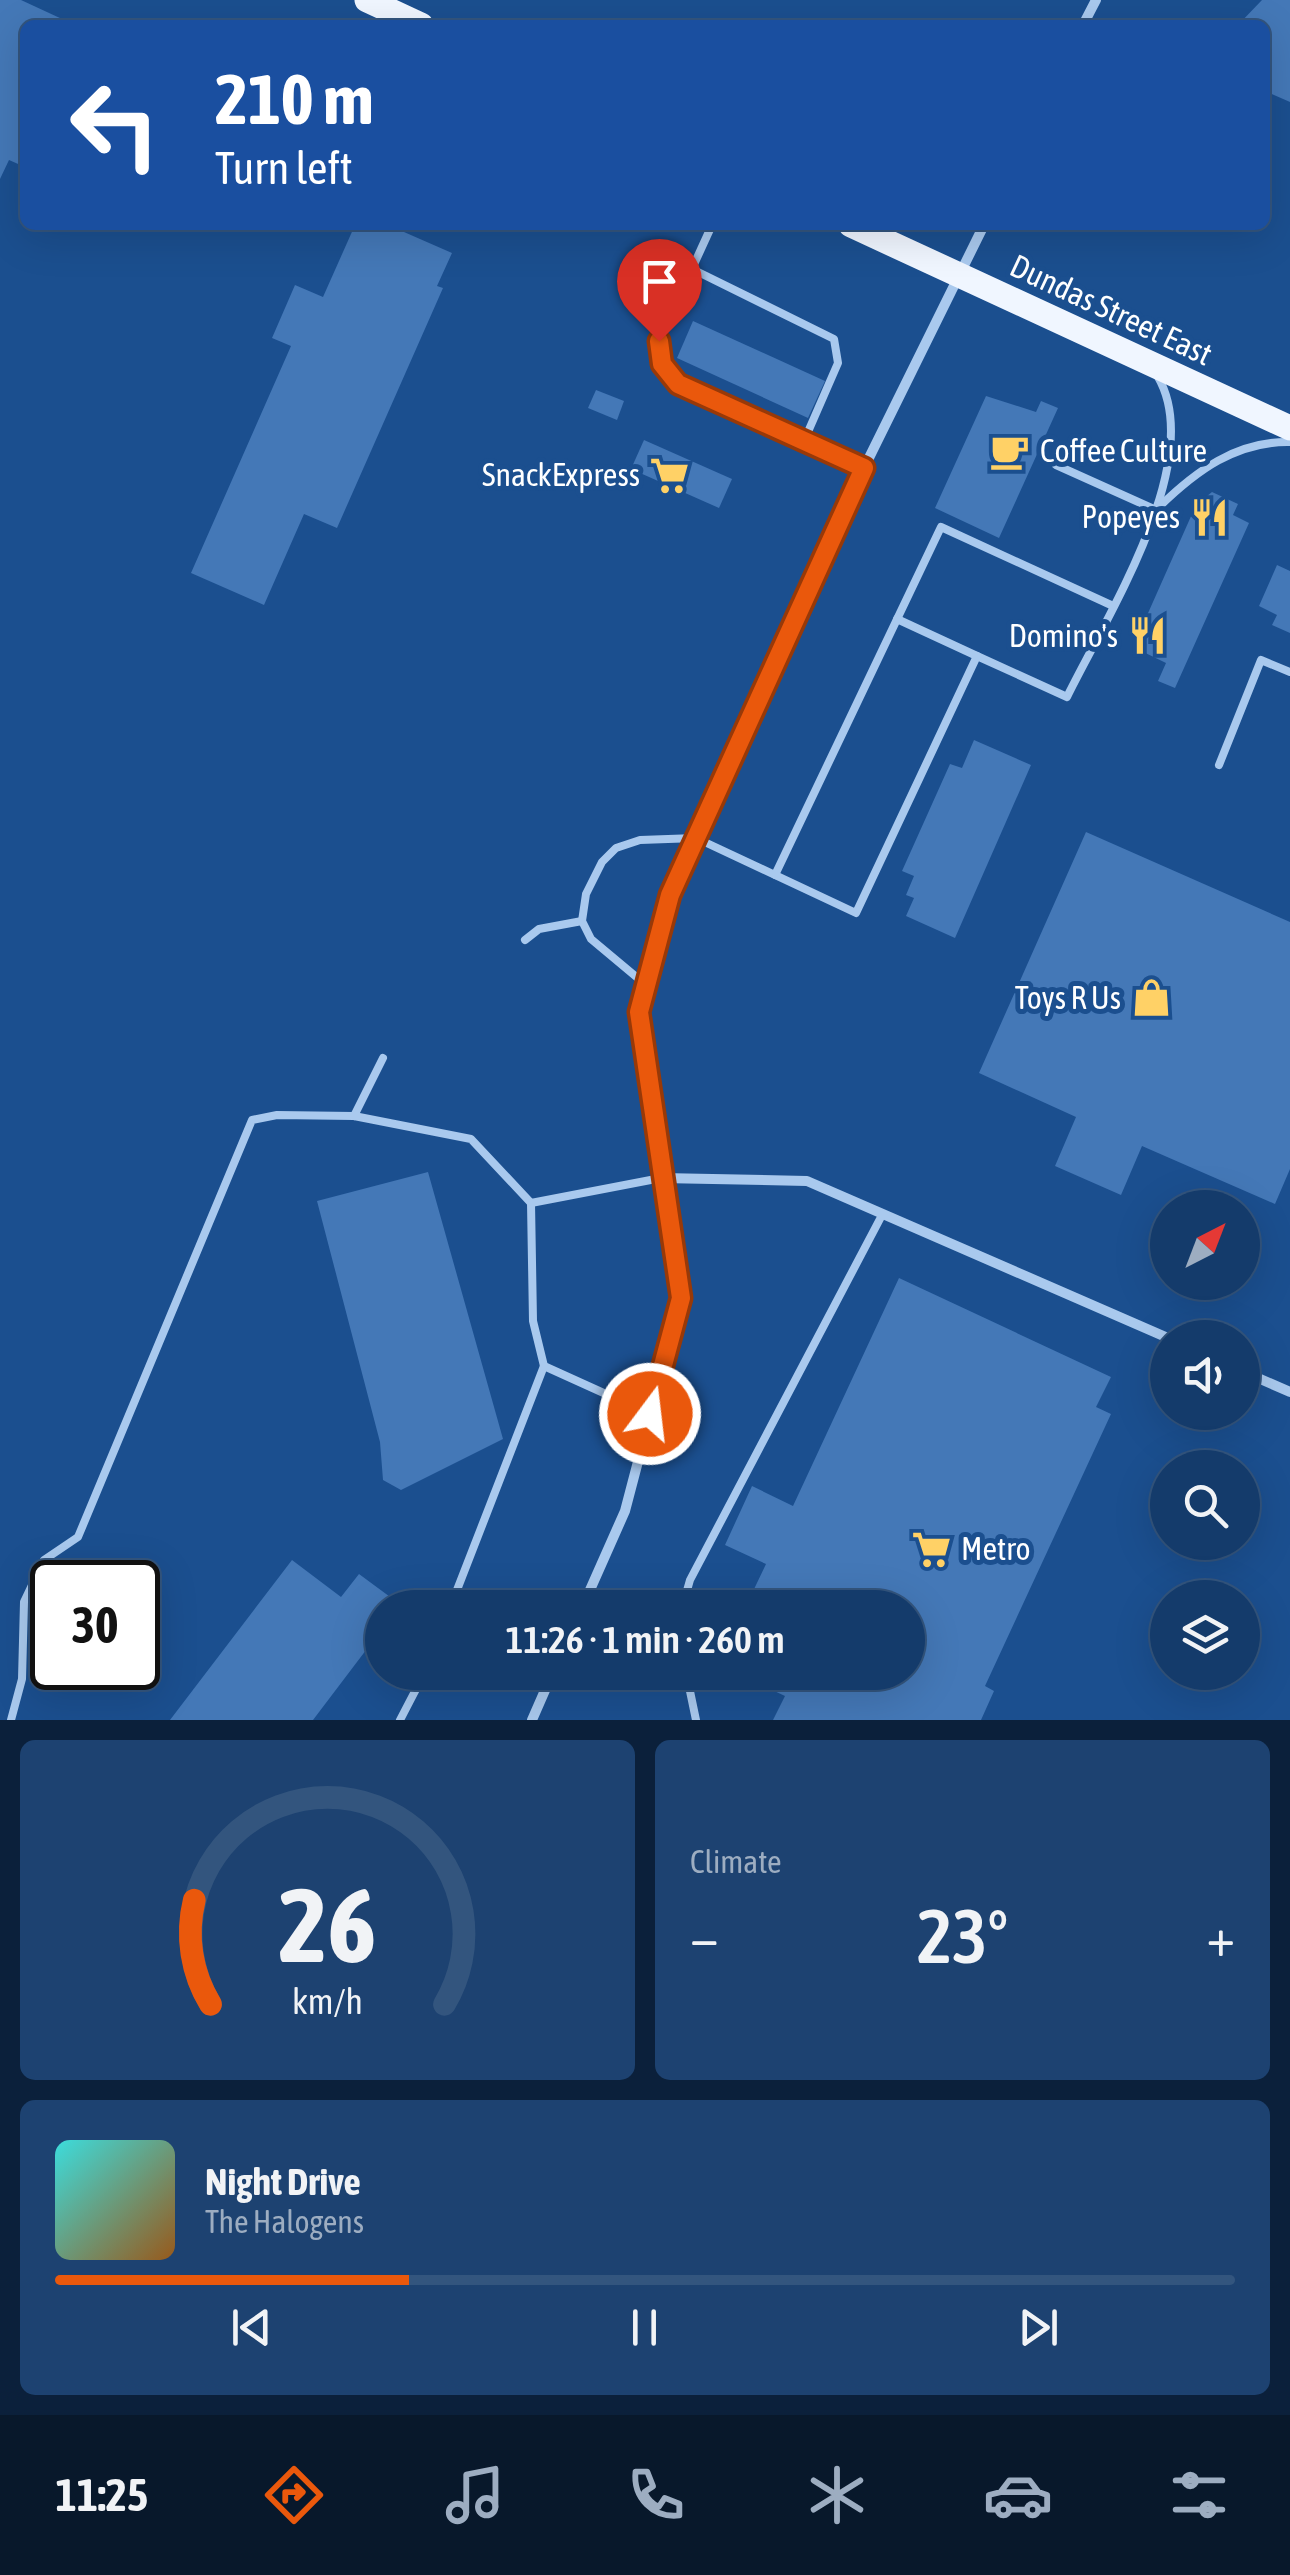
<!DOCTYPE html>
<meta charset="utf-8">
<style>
body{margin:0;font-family:"Asap Condensed",sans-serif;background:#1d4271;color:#f1f3f6;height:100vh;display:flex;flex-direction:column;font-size:38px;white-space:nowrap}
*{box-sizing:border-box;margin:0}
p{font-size:32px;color:#9dadc1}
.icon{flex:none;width:55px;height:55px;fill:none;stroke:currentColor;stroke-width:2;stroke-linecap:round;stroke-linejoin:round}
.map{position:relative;height:1720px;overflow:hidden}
.side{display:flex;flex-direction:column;gap:20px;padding:20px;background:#0b203b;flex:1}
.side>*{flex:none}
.guide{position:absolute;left:20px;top:20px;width:1250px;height:210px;border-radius:15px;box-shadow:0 10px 40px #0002,0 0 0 2px #33557e;background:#1a4fa0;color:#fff;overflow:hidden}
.needle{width:65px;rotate:42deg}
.tools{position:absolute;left:1150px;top:1190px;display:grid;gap:20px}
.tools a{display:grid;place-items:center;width:110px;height:110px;border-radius:50%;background:#143b6b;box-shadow:0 10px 40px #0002,0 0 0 2px #33557e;font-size:50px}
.speed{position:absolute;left:30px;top:1560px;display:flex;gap:20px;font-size:50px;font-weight:700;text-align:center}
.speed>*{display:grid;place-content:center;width:130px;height:130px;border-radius:50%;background:#143b6b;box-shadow:0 10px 40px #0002,0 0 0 2px #33557e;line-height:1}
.speed .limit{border:5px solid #111;border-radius:15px;background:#fff;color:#111}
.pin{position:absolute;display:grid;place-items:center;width:85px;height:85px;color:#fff;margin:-102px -42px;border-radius:50% 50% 50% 0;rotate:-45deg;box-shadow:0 0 10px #0007}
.pin .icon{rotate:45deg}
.me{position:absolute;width:110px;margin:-55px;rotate:15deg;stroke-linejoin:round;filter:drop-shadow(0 0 8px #0008)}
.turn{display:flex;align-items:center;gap:35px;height:210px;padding:0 30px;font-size:45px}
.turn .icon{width:130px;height:130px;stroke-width:2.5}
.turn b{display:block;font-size:70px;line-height:85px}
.big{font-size:75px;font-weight:600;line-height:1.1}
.side .card{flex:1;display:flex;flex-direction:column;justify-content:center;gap:15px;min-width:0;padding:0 35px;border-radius:15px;background:#1d4271}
.side .dial{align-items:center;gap:0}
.dial svg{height:260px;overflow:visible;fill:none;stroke:#33557e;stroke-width:7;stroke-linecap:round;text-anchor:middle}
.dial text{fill:#f1f3f6;stroke:none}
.song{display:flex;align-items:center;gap:30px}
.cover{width:120px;height:120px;border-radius:15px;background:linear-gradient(135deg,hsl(180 70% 55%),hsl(30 70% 35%))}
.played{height:10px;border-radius:5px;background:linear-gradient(90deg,#ea580c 30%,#33557e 30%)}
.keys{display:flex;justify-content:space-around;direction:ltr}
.heat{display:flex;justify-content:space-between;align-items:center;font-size:55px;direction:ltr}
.side .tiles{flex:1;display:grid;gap:20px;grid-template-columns:1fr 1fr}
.card:last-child{grid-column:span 2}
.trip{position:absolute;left:365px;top:1590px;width:560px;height:100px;border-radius:50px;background:#143b6b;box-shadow:0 10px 40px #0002,0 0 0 2px #33557e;font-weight:600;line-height:100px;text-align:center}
.tabs{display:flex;height:160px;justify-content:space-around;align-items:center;background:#08182b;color:#9dadc1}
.tabs .icon{width:70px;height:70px}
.tabs .active{color:#ea580c}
.tabs b{font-size:45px;color:#f1f3f6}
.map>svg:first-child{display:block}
.building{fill:#4478b7}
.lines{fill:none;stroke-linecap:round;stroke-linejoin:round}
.lane{stroke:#a9c9ee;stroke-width:8}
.street{stroke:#a9c9ee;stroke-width:10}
.primary{stroke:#f0f6ff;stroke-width:25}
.route-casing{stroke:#983908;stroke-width:25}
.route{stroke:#ea580c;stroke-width:18}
.labels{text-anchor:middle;stroke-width:10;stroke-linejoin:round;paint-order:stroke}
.street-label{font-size:32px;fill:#fff;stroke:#1b4f8f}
.poi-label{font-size:32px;fill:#fff;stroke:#1b4f8f;text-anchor:end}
</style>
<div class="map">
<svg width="1290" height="1720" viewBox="0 0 1290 1720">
<rect width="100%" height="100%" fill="#1b4f8f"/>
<g class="building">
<polygon points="0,0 21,0 75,25 25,25 25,167 9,160 0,179"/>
<polygon points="1262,0 1290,0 1290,102 1265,91 1265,25 1238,25"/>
<polygon points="355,225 388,225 452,253 437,286 443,288 337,528 304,514 264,605 191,573 291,346 272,338 295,285 323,297"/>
<polygon points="693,321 825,381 808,418 677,358"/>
<polygon points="596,390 624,401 617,420 588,408"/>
<polygon points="986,396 1036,412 1041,401 1058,408 999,538 935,508"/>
<polygon points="644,440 732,479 719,508 631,469"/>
<polygon points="1212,492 1238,504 1233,515 1249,523 1175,688 1158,681 1166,663 1133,647 1196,505"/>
<polygon points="1277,565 1290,571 1290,633 1272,625 1277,615 1259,606"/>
<polygon points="974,740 1031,765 955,938 906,916 914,898 906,895 914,876 902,871 950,764 962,768"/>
<polygon points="1086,832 1290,922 1290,1169 1275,1204 1142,1146 1121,1195 1055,1166 1076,1117 979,1073"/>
<polygon points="428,1172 503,1439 401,1490 383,1480 380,1442 317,1201"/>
<polygon points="899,1278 1111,1377 1096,1407 1111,1414 985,1686 994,1691 981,1720 773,1720 785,1696 734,1672 908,1672 908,1608 745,1608 766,1564 725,1545 752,1486 793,1506"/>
<polygon points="292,1560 341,1597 359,1574 401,1605 382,1608 382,1629 313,1720 170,1720"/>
</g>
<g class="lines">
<g class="lane">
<polyline points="712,225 659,341 662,364 678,385 864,468"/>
<polyline points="692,269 834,339 838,363 804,441"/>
<polyline points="1056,465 1156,510"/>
<path d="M 1159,507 C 1196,471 1236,441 1290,442"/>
<polyline points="897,619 977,656"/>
<polyline points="1219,765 1261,660 1290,672"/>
<polyline points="775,875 941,527 1111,605"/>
<polyline points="525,940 539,929 582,921"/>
<path d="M 646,985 L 591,939 L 582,921 L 586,894 L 602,862 L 616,848 L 640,840 L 696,838 L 856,913 L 977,656 L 1067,697 C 1105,619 1207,461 1158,377"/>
<polyline points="354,1116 383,1058"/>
<polyline points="531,1203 661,1178"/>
<polyline points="450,1608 544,1366"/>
<polyline points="682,1608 690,1580 881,1217"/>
<polyline points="686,1672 696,1720"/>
<polyline points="11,1720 22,1679 24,1602 44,1560 78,1537 252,1120 277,1115 354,1116 471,1139 531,1203 533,1321 544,1366 650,1414"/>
<polyline points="400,1720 425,1672"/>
</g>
<g class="street">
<polyline points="1083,25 1096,0"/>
<polyline points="661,1178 807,1181 1168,1338"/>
<polyline points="1242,1371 1290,1392"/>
<polyline points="582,1608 625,1511 681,1298 639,1012 670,895 864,468 984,225"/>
<polyline points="532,1720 553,1672"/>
</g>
<g class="primary">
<polyline points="367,0 421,25"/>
<polyline points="851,225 1290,428"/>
</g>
</g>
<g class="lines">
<defs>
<polyline id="route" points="650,1414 681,1298 639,1012 670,895 864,468 678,384 662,364 659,341"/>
</defs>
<use href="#route" class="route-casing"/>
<use href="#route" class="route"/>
</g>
<defs>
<symbol id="cafe-bare" viewBox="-9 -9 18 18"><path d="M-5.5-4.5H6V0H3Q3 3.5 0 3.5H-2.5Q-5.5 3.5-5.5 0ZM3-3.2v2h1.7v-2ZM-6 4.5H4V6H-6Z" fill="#ffd166" stroke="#1b4f8f" stroke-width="2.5" paint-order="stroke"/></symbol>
<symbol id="supermarket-bare" viewBox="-9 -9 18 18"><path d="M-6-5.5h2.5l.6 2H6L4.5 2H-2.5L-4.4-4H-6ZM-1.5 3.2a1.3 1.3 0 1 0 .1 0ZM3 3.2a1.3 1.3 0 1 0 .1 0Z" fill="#ffd166" stroke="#1b4f8f" stroke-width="2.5" paint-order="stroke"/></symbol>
<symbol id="restaurant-bare" viewBox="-9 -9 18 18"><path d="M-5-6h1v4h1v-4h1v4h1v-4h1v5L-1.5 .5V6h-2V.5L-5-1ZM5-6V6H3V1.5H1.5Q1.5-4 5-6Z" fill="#ffd166" stroke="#1b4f8f" stroke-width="2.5" paint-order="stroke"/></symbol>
<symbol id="shop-bare" viewBox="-9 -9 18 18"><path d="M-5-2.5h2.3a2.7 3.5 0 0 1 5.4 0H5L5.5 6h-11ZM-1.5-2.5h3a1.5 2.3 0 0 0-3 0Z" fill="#ffd166" stroke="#1b4f8f" stroke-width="2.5" paint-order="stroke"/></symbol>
</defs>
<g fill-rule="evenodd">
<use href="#cafe-bare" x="982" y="424" width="55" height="55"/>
<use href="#supermarket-bare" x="642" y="448" width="55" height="55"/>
<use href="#restaurant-bare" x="1182" y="490" width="55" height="55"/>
<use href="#restaurant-bare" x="1120" y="608" width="55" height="55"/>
<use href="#shop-bare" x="1124" y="970" width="55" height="55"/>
<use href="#supermarket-bare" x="904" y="1522" width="55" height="55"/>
</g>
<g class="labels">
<g class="street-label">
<text transform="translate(1111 310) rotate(25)" y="11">Dundas Street East</text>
</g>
<g class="poi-label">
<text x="1040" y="462" text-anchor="start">Coffee Culture</text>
<text x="640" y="486">SnackExpress</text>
<text x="1180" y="528">Popeyes</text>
<text x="1118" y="647">Domino's</text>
<text x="1121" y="1009">Toys R Us</text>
<text x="961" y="1560" text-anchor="start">Metro</text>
</g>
</g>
</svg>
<div class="tools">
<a><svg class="needle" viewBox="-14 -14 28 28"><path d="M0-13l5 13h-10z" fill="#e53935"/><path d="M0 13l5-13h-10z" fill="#9dadc1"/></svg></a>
<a><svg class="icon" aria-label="sound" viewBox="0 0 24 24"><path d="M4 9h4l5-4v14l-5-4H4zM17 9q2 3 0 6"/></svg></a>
<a><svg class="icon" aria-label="search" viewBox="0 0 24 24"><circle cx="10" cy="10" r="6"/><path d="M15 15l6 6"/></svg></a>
<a><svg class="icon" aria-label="layers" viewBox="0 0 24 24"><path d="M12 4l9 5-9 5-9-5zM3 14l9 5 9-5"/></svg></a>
</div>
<div class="speed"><div class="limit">30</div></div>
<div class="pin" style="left:659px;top:341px;background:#d93025"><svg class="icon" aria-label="arrive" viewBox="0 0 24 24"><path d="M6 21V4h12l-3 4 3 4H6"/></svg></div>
<svg class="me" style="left:650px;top:1414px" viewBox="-20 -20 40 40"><circle r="17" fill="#ea580c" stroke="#fff" stroke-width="3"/><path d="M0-11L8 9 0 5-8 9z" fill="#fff"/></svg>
<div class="trip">11:26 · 1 min · 260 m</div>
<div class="guide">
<div class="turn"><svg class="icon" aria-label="left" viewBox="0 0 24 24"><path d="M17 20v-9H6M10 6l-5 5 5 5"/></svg><div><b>210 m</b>Turn left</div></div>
</div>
</div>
<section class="side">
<div class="tiles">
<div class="card dial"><svg viewBox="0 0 100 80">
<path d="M14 69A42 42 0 1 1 86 69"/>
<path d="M14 69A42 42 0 0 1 9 37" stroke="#ea580c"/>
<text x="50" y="56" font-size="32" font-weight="700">26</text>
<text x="50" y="72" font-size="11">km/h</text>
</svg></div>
<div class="card"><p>Climate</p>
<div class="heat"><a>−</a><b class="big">23°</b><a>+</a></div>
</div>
<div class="card">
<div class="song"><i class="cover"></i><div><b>Night Drive</b><p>The Halogens</p></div></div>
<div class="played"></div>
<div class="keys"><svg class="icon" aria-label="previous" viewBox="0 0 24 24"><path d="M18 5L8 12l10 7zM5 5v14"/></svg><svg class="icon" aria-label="pause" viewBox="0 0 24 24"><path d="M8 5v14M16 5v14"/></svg><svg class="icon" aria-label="next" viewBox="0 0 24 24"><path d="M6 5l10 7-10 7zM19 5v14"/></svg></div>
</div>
</div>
</section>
<nav class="tabs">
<b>11:25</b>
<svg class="icon active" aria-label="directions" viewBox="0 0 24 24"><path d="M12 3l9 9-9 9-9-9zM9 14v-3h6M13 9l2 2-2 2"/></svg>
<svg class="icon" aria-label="music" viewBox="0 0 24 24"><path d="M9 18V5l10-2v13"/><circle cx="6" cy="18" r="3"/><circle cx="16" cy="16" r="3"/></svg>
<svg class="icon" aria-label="phone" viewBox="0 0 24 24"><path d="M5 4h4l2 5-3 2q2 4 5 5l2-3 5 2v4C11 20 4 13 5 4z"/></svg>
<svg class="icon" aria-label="climate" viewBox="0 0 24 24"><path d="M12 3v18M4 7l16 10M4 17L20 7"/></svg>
<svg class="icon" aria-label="car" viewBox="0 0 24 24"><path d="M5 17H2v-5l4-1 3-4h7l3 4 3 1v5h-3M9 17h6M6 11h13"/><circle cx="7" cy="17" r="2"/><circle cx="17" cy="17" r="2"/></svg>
<svg class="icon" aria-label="filters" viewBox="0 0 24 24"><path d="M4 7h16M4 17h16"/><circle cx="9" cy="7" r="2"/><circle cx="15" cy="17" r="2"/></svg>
</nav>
